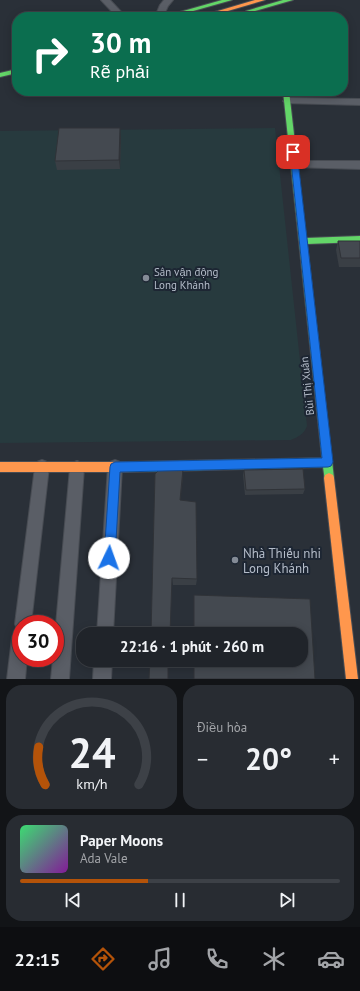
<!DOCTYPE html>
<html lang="vi">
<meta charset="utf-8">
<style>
body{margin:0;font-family:"PT Sans",sans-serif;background:#282c32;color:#f1f3f6;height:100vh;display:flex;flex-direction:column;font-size:15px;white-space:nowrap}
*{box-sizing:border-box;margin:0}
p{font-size:13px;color:#a2a4a8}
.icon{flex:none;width:22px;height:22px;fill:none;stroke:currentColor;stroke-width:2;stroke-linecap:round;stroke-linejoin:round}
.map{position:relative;height:679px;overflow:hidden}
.panel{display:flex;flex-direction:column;gap:6px;padding:6px;background:#121417;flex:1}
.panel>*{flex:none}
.hud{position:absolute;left:12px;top:12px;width:336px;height:84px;border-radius:16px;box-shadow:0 2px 10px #0003,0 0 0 1px #3d4147;background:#0b6e4f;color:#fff;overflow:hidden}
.speed{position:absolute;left:12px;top:615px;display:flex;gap:8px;font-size:20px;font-weight:700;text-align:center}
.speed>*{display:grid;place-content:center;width:52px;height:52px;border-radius:50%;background:#20242a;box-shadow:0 2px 10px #0003,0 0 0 1px #3d4147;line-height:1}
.speed .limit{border:6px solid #d22;background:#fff;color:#111}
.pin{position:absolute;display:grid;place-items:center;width:34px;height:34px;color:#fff;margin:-17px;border-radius:8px;box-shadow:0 2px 6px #0006}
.me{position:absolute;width:44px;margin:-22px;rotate:3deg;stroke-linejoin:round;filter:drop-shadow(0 0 3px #0008)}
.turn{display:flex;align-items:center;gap:14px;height:84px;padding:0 12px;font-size:18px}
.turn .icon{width:52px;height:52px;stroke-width:2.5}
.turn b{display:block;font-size:28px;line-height:34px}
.big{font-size:30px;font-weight:700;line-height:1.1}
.panel .card{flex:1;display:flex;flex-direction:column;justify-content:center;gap:6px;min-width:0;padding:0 14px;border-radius:16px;background:#282c32}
.panel .dial{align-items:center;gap:0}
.dial svg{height:104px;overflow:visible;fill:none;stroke:#3d4147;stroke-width:7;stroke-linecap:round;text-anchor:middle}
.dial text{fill:#f1f3f6;stroke:none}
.song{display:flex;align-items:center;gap:12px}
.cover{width:48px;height:48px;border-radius:6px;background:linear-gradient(135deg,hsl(140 70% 55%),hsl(290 70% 35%))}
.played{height:4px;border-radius:2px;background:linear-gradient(90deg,#b45309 40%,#3d4147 40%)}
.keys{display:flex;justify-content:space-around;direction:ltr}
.heat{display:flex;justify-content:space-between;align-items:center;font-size:22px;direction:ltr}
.panel .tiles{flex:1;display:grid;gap:6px;grid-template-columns:1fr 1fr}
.card:last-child{grid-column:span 2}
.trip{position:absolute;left:76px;top:627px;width:232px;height:40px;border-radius:16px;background:#20242a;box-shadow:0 2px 10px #0003,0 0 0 1px #3d4147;font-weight:700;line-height:40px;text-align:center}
.tab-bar{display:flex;height:64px;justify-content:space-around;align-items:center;background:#0d0e11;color:#a2a4a8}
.tab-bar .icon{width:28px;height:28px}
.tab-bar .selected{color:#b45309}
.tab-bar b{font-size:18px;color:#f1f3f6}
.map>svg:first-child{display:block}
.green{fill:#273a3e}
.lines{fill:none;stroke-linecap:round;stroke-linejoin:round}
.street-casing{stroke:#484c53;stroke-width:2}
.fast-casing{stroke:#484c53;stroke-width:2}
.slow-casing{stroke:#484c53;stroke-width:2}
.street{fill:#5a5e66;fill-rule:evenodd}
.fast{fill:#63d668;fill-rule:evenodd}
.slow{fill:#ff974d;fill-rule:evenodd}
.wall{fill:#3a3f45}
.shaded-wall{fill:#303338}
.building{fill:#444950;stroke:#303338}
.route{fill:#1a73e8;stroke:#114b97}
.poi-dot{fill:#848b96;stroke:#1d2633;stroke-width:1.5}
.labels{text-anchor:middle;stroke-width:4;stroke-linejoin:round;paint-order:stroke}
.poi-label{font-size:11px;fill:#b4bcc9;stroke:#1d2633;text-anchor:start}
.street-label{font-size:11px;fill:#b4bcc9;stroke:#1d2633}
.near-poi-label{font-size:13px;fill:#b4bcc9;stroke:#1d2633;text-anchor:start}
</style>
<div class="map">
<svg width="360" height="679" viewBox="0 0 360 679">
<rect width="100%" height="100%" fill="#2a3038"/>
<path class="green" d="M 275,128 L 307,426 C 304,434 298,437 291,440 L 0,443 L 0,131 Z"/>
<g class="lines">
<defs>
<g id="street">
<polygon points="101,0 110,0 126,17 117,17"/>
<polygon points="164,0 173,0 168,6 163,17 155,17 160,5"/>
<polygon points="288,98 360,99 360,105 285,103 283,101"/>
<polygon points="295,161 360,161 360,169 291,167 290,165 291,163"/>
<polygon points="42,460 47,462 49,467 31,624 21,624 21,658 27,658 25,679 7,679 12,638 15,632 18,631 15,624 35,467 37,462"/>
<polygon points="115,460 120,462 122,467 113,634 97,634 108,467 110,462"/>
<polygon points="77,461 82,463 84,468 69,679 51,679 53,658 55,658 55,636 70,468 72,463"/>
<polygon points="94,660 112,660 111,679 93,679"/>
</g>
<g id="fast">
<polygon points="222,0 232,0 172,17 162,17"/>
<polygon points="283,0 293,0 255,11 261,17 254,17 246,11"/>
<polygon points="17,69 17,73 0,77 0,73"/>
<polygon points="283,91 289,91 306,238 360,236 360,242 307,244 334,478 333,481 329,483 325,481 323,467 127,472 123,470 122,467 123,464 127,462 322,458"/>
</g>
<g id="slow">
<polygon points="255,0 265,0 214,15 211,13"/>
<polygon points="0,462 127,462 131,464 132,467 131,470 127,472 0,472"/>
<polygon points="329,473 333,475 334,478 358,679 346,679 324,478 325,475"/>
</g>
</defs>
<use href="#street" class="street-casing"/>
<use href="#fast" class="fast-casing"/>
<use href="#slow" class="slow-casing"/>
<use href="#street" class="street"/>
<use href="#fast" class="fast"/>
<use href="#slow" class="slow"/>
</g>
<g class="wall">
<polygon points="121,137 120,169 57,170 55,161"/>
<polygon points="338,241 360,241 360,267 339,267 336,250"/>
<polygon points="244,470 305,489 303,494 245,495 243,475"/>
<polygon points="155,474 183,477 180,500 197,579 196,585 173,585"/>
</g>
<g class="shaded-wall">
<polygon points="120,128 121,137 120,169 119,160"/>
<polygon points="183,469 183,477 180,508 180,500"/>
</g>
<g class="building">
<polygon points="59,128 120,128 119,160 55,161"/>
<polygon points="338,241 360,241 360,258 341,258"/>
<polygon points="160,469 183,469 180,500 196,502 197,579 172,578 170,634 151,634 155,474"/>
<polygon points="303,469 305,489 246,490 244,470"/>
<polygon points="194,595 310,599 315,679 194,679 194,660 301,660 301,634 194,634"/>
<polygon points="150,660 168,660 168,679 149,679"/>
</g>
<polygon class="route" points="293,150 297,152 333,462 331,466 328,467 120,472 115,558 113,562 109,564 105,562 104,558 110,467 111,464 115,462 322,458 290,152"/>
<g class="poi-dot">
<circle cx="146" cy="278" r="4"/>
<circle cx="235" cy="560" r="4"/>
</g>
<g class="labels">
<g class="poi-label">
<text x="154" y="276">Sân vận động<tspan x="154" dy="13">Long Khánh</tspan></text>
</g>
<g class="street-label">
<text transform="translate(307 386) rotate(-96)" y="4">Bùi Thị Xuân</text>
</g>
<g class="near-poi-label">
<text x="243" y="558">Nhà Thiếu nhi<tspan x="243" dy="15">Long Khánh</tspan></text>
</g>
</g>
</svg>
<div class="speed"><div class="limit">30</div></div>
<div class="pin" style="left:293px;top:152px;background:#d93025"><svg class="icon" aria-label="arrive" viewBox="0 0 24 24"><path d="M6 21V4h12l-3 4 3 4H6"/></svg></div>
<svg class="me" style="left:109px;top:558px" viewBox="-20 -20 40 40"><circle r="19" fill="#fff"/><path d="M0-13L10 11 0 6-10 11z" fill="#1a73e8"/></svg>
<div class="trip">22:16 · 1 phút · 260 m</div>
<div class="hud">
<div class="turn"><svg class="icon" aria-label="right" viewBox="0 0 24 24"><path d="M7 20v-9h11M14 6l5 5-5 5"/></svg><div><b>30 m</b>Rẽ phải</div></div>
</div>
</div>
<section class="panel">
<div class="tiles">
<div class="card dial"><svg viewBox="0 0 100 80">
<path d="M14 69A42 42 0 1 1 86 69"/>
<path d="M14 69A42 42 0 0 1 9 40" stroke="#b45309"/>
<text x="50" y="56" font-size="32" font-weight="700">24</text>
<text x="50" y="72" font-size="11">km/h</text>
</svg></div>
<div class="card"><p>Điều hòa</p>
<div class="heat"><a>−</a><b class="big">20°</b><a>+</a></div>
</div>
<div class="card">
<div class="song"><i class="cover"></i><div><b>Paper Moons</b><p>Ada Vale</p></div></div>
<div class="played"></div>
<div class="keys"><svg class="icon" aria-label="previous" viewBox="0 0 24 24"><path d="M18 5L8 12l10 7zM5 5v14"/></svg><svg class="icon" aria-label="pause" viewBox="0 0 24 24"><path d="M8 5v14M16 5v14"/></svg><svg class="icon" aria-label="next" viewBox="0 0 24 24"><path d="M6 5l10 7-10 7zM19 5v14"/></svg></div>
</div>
</div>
</section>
<nav class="tab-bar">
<b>22:15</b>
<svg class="icon selected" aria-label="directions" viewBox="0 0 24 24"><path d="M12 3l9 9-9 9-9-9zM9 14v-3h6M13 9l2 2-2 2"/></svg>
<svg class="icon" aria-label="music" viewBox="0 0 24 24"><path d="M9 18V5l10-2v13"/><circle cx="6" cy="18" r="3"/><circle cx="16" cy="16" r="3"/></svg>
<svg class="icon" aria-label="phone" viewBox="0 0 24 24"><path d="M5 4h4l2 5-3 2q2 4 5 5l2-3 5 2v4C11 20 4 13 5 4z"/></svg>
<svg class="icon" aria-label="climate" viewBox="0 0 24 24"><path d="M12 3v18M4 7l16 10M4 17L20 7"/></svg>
<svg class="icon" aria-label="car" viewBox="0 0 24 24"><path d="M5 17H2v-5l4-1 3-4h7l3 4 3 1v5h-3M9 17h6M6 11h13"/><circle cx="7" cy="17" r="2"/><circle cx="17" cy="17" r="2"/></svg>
</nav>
